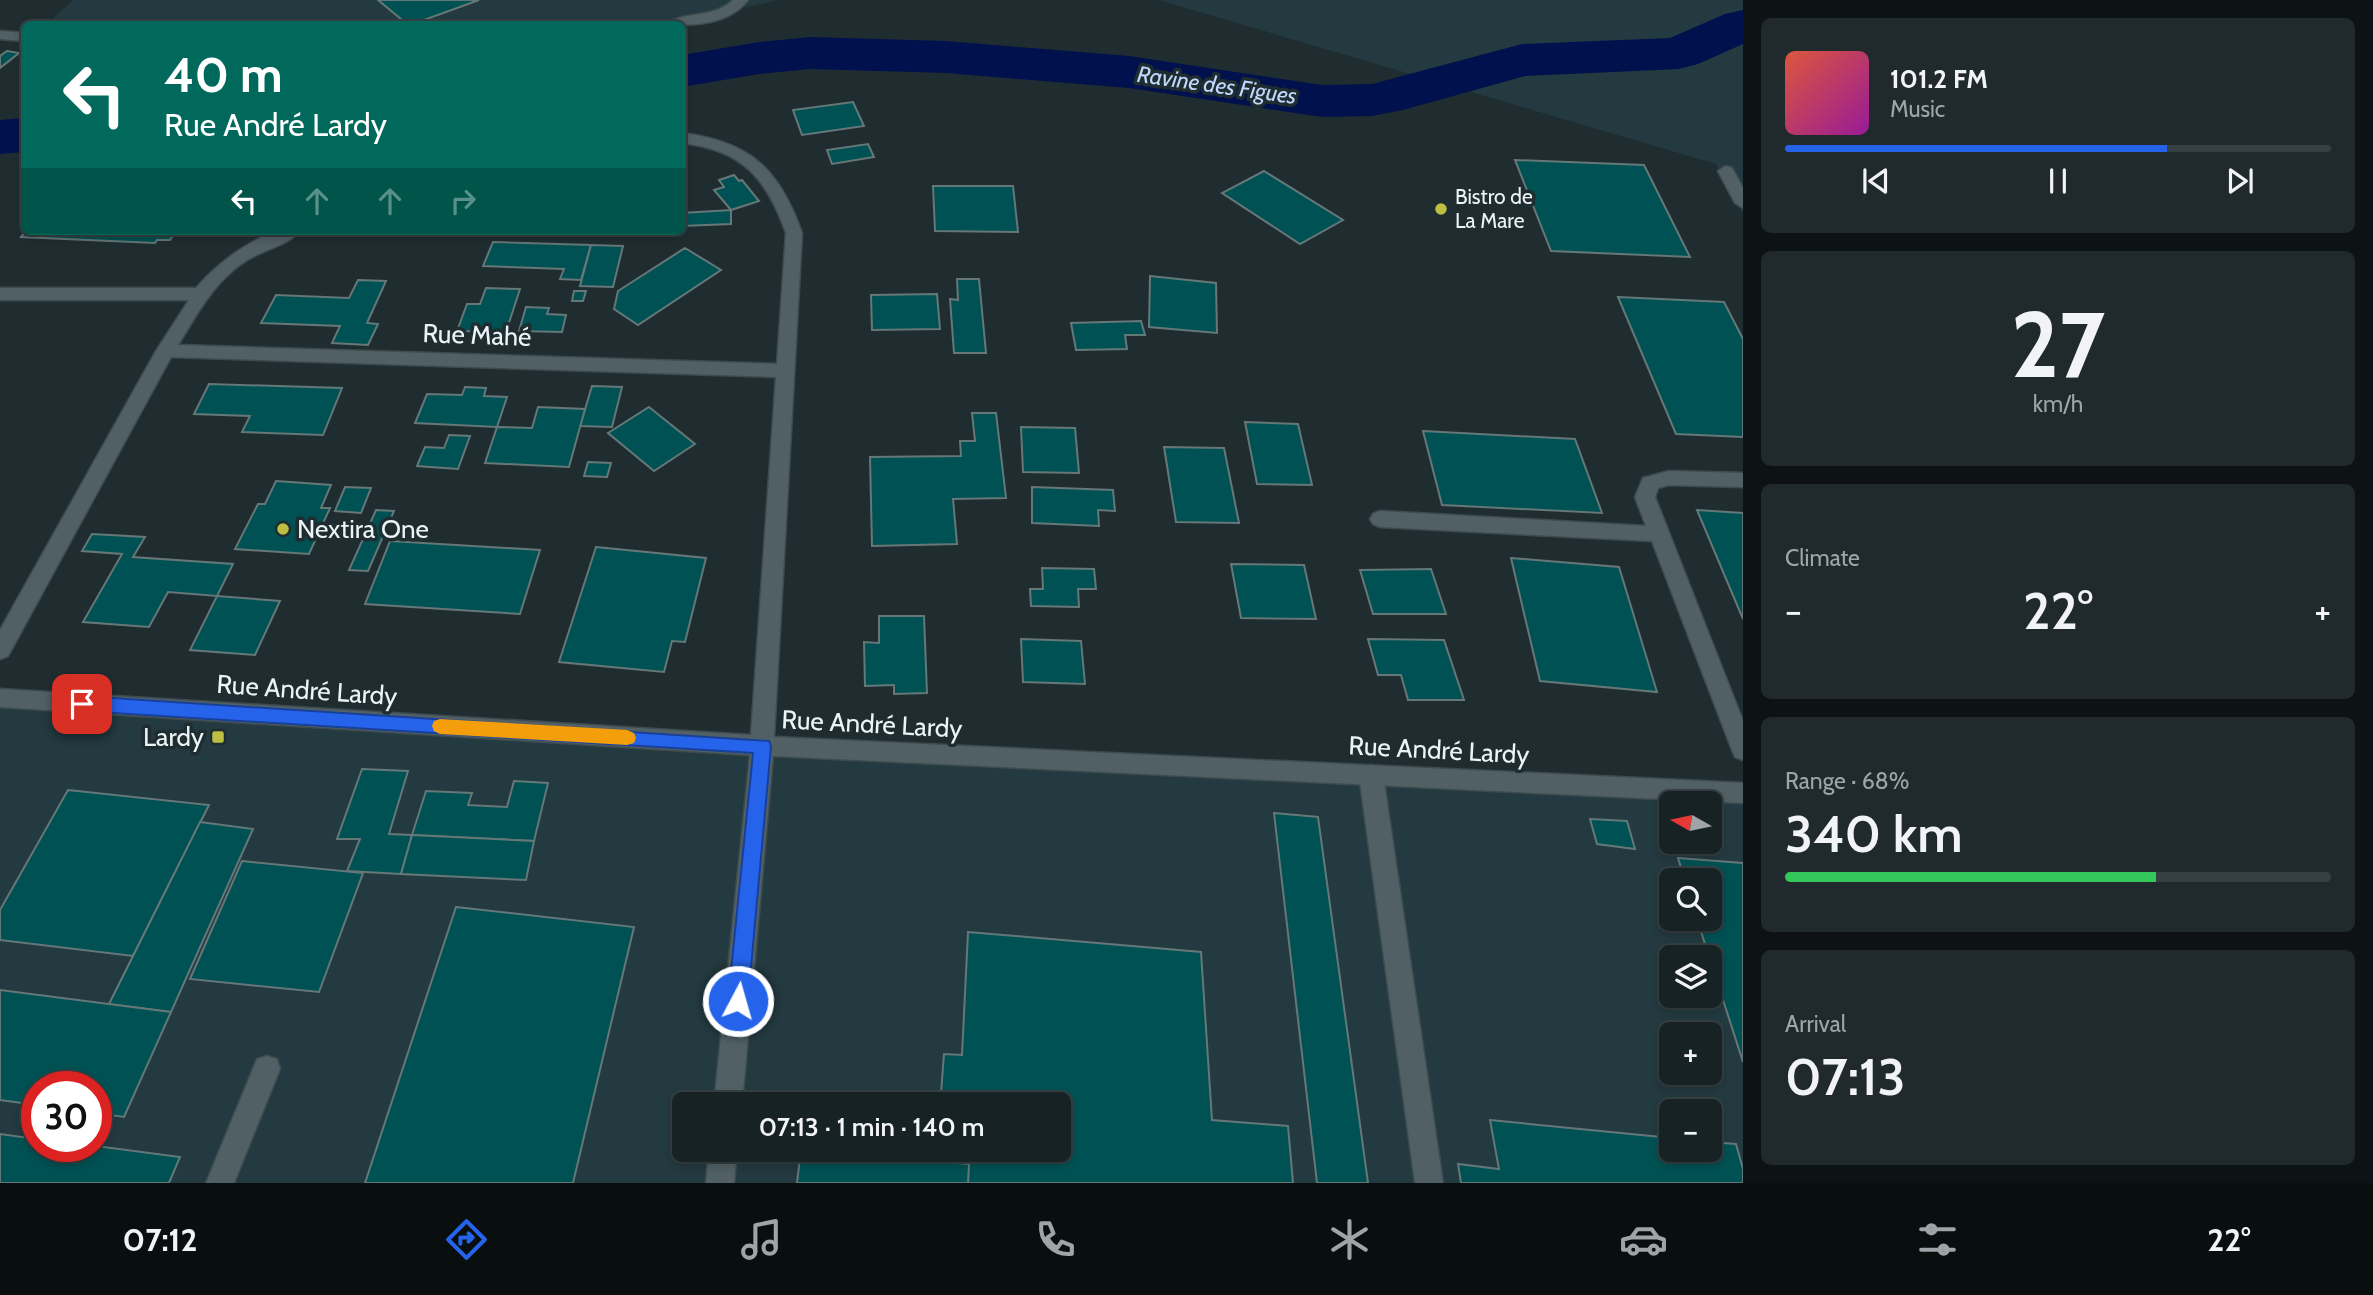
<!DOCTYPE html>
<meta charset="utf-8">
<style>
body{margin:0;font-family:Cabin,sans-serif;background:#202a2d;color:#f1f3f6;height:100vh;display:flex;flex-direction:column;font-size:26px;white-space:nowrap}
*{box-sizing:border-box;margin:0}
p{font-size:23px;color:#9ea4a7}
.icon{flex:none;width:38px;height:38px;fill:none;stroke:currentColor;stroke-width:2;stroke-linecap:round;stroke-linejoin:round}
.map{position:relative;flex:1;overflow:hidden}
.sheet{display:flex;flex-direction:column;gap:18px;padding:18px;background:#0d1314;width:630px}
.sheet>*{flex:none}
.guide{position:absolute;left:21px;top:21px;width:665px;height:214px;border-radius:10px;box-shadow:0 4px 10px #0003,0 0 0 2px #363f42;background:#00695c;color:#fff;overflow:hidden}
.needle{width:46px;rotate:279deg}
.buttons{position:absolute;left:1659px;top:791px;display:grid;gap:14px}
.buttons a{display:grid;place-items:center;width:63px;height:63px;border-radius:10px;background:#172225;box-shadow:0 4px 10px #0003,0 0 0 2px #363f42;font-size:35px}
.speed{position:absolute;left:21px;top:1071px;display:flex;gap:14px;font-size:35px;font-weight:700;text-align:center}
.speed>*{display:grid;place-content:center;width:91px;height:91px;border-radius:50%;background:#172225;box-shadow:0 4px 10px #0003,0 0 0 2px #363f42;line-height:1}
.speed .limit{border:10px solid #d22;background:#fff;color:#111}
.pin{position:absolute;display:grid;place-items:center;width:60px;height:60px;color:#fff;margin:-30px;border-radius:14px;box-shadow:0 4px 10px #0006}
.me{position:absolute;width:77px;margin:-38px;rotate:6deg;stroke-linejoin:round;filter:drop-shadow(0 0 5px #0008)}
.turn{display:flex;align-items:center;gap:24px;height:147px;padding:0 28px;font-size:32px}
.turn .icon{width:91px;height:91px;stroke-width:2.5}
.turn b{display:block;font-size:49px;line-height:60px}
.lanes{display:flex;align-items:center;height:66px;padding:0 28px;background:#0003;justify-content:center;gap:35px;direction:ltr}
.lanes .off{opacity:.35}
.big{font-size:52px;font-weight:600;line-height:1.1}
.sheet .tile{flex:1;display:flex;flex-direction:column;justify-content:center;gap:10px;min-width:0;padding:0 24px;border-radius:10px;background:#202a2d}
.sheet .dial{align-items:center;gap:0}
.dial b{font-size:91px;line-height:1}
.song{display:flex;align-items:center;gap:21px}
.cover{width:84px;height:84px;border-radius:10px;background:linear-gradient(135deg,hsl(10 70% 55%),hsl(300 70% 35%))}
.played{height:7px;border-radius:4px;background:linear-gradient(90deg,#2563eb 70%,#363f42 70%)}
.keys{display:flex;justify-content:space-around;direction:ltr}
.heat{display:flex;justify-content:space-between;align-items:center;font-size:38px;direction:ltr}
.charge{height:10px;border-radius:5px;background:linear-gradient(90deg,#34c759 68%,#363f42 0)}
.trip{position:absolute;left:672px;top:1092px;width:399px;height:70px;border-radius:10px;background:#172225;box-shadow:0 4px 10px #0003,0 0 0 2px #363f42;font-weight:600;line-height:70px;text-align:center}
.tab-bar{display:flex;height:112px;justify-content:space-around;align-items:center;background:#090e0f;color:#9ea4a7}
.tab-bar .icon{width:49px;height:49px}
.tab-bar .selected{color:#2563eb}
.tab-bar b{font-size:32px;color:#f1f3f6}
main{display:flex;flex:1;min-height:0}
.map>svg:first-child{display:block}
.built{fill:#233a40;fill-rule:evenodd}
.lines{fill:none;stroke-linecap:round;stroke-linejoin:round}
.river{fill:#00114d;fill-rule:evenodd}
.building{fill:#005153;stroke:#657777;stroke-width:2}
.lane-casing{stroke:#3e4b4e;stroke-width:3}
.street-casing{stroke:#3e4b4e;stroke-width:3}
.lane{fill:#516065;fill-rule:evenodd}
.street{fill:#516065;fill-rule:evenodd}
.route{fill:#2563eb;stroke:#184099;stroke-width:2}
.slow{fill:#f59e0b}
.poi-dot{fill:#bebf42;stroke:#1f2d31;stroke-width:2.5}
.labels{text-anchor:middle;stroke-width:7;stroke-linejoin:round;paint-order:stroke}
.far-poi-label{font-size:21px;fill:#ebf4f7;stroke:#1f2d31;text-anchor:start}
.far-water-label{font-size:23px;font-style:italic;fill:#c3d8fe;stroke:#1f2d31}
.street-label{font-size:26px;fill:#ebf4f7;stroke:#1f2d31}
.poi-label{font-size:26px;fill:#ebf4f7;stroke:#1f2d31;text-anchor:start}
</style>
<main>
<div class="map">
<svg width="1743" height="1183" viewBox="0 0 1743 1183">
<rect width="100%" height="100%" fill="#1f2d31"/>
<g class="built">
<polygon points="73,0 779,0 668,24 47,24"/>
<polygon points="1159,0 1743,0 1743,214 1716,164"/>
<path d="M 0,698 L 1743,793 L 1743,1183 L 0,1183 ZM 1671,803 L 1710,803 L 1710,842 L 1671,842 ZM 1671,880 L 1710,880 L 1710,919 L 1671,919 ZM 1671,957 L 1710,957 L 1710,996 L 1671,996 ZM 1671,1034 L 1710,1034 L 1710,1073 L 1671,1073 ZM 37,1087 L 96,1087 L 96,1146 L 37,1146 ZM 684,1104 L 1059,1104 L 1059,1150 L 684,1150 ZM 1671,1111 L 1710,1111 L 1710,1150 L 1671,1150 Z"/>
</g>
<g class="lines">
<g class="river">
<polygon points="1743,10 1743,44 1698,64 1679,69 1525,76 1403,110 1372,116 1322,117 1129,88 946,73 810,69 759,74 682,87 682,55 759,42 810,37 946,41 1129,56 1322,85 1372,84 1522,44 1670,38 1725,14"/>
<polygon points="24,118 24,152 0,154 0,120"/>
</g>
</g>
<g class="building">
<polygon points="378,0 479,0 413,24 407,24"/>
<polygon points="7,51 19,53 0,68 0,56"/>
<polygon points="853,102 864,126 802,135 793,110"/>
<polygon points="868,144 874,157 832,164 827,150"/>
<polygon points="1515,160 1644,165 1690,257 1551,251"/>
<polygon points="1264,171 1343,220 1300,244 1222,193"/>
<polygon points="734,175 739,181 742,180 759,201 731,210 714,190 724,187 719,180"/>
<polygon points="933,186 1013,186 1018,232 935,231"/>
<polygon points="731,210 731,224 682,226 682,213"/>
<polygon points="26,231 176,231 170,240 157,240 155,243 21,237"/>
<polygon points="493,242 591,245 581,280 560,279 564,269 483,266"/>
<polygon points="591,245 623,246 613,287 580,286"/>
<polygon points="685,248 721,270 638,325 614,309 618,291"/>
<polygon points="1150,276 1216,283 1217,333 1149,327"/>
<polygon points="957,279 979,279 986,353 954,353 950,299 958,300"/>
<polygon points="358,280 386,281 367,323 378,324 368,345 332,343 340,326 261,323 276,295 349,298"/>
<polygon points="486,288 520,289 506,332 457,331 467,304 480,304"/>
<polygon points="574,291 586,291 583,301 572,301"/>
<polygon points="937,294 940,329 872,330 871,295"/>
<polygon points="1618,297 1724,302 1743,339 1743,437 1676,434"/>
<polygon points="526,307 549,308 547,314 566,315 562,332 519,331"/>
<polygon points="1141,321 1145,335 1125,335 1127,349 1076,350 1071,323"/>
<polygon points="209,384 342,388 323,435 242,432 250,416 194,414"/>
<polygon points="592,386 622,387 612,427 580,426"/>
<polygon points="465,387 486,388 484,396 507,397 497,427 415,423 427,394 462,395"/>
<polygon points="538,407 585,409 569,467 485,463 497,427 532,428"/>
<polygon points="649,407 695,444 654,471 608,433"/>
<polygon points="972,413 996,413 1006,498 953,499 957,544 872,546 870,457 961,456 960,441 975,441"/>
<polygon points="1245,422 1298,424 1312,485 1257,484"/>
<polygon points="1021,427 1075,428 1079,473 1023,472"/>
<polygon points="1423,431 1575,439 1602,513 1442,505"/>
<polygon points="449,435 470,436 458,469 417,466 425,447 444,448"/>
<polygon points="1164,447 1224,448 1239,523 1176,522"/>
<polygon points="588,462 611,463 607,477 584,476"/>
<polygon points="276,481 331,485 321,508 330,508 309,554 235,549 258,504 265,504"/>
<polygon points="345,487 371,488 361,513 335,511"/>
<polygon points="1032,487 1113,490 1115,511 1098,510 1099,526 1032,523"/>
<polygon points="376,510 394,511 368,571 349,570"/>
<polygon points="1697,510 1743,513 1743,619"/>
<polygon points="92,534 145,537 133,557 233,564 217,596 168,592 149,627 83,622 122,554 82,551"/>
<polygon points="390,541 540,550 520,614 365,604"/>
<polygon points="596,547 706,558 685,642 672,641 664,672 559,662"/>
<polygon points="1511,558 1619,567 1657,692 1540,681"/>
<polygon points="1231,564 1304,565 1316,619 1241,618"/>
<polygon points="1042,568 1094,569 1096,589 1078,589 1079,607 1031,606 1030,589 1043,589"/>
<polygon points="1431,569 1446,614 1373,614 1360,570"/>
<polygon points="217,596 280,601 255,655 190,650"/>
<polygon points="879,616 924,616 927,693 894,694 894,685 865,686 864,642 879,643"/>
<polygon points="1021,639 1081,641 1085,684 1023,682"/>
<polygon points="1368,639 1444,640 1464,700 1408,700 1401,675 1378,675"/>
<polygon points="362,769 408,771 389,834 412,835 401,874 347,871 360,839 337,839"/>
<polygon points="514,781 548,783 534,841 412,835 426,791 472,793 468,805 507,807"/>
<polygon points="68,790 209,805 133,956 0,940 0,910"/>
<polygon points="1274,813 1318,817 1368,1183 1317,1183"/>
<polygon points="1590,819 1627,821 1635,849 1597,844"/>
<polygon points="200,822 253,829 171,1012 109,1004"/>
<polygon points="412,835 534,841 526,880 401,874"/>
<polygon points="1678,858 1743,863 1743,1062 1697,919 1710,919 1710,880 1685,880"/>
<polygon points="242,861 363,873 319,992 190,979"/>
<polygon points="456,907 634,927 573,1183 365,1183"/>
<polygon points="968,932 1201,952 1212,1120 1288,1126 1293,1183 968,1183 969,1150 1059,1150 1059,1104 972,1104 972,1096 941,1093 944,1054 962,1055"/>
<polygon points="0,990 171,1012 124,1117 96,1113 96,1087 37,1087 37,1105 0,1100"/>
<polygon points="1490,1120 1671,1138 1671,1150 1710,1150 1710,1142 1736,1144 1743,1169 1743,1183 1461,1183 1458,1164 1499,1169"/>
<polygon points="0,1134 37,1139 37,1146 96,1146 180,1157 169,1183 0,1183"/>
<polygon points="801,1150 969,1164 968,1183 797,1183"/>
</g>
<g class="lines">
<defs>
<g id="lane">
<polygon points="1669,471 1743,473 1743,487 1669,485 1658,488 1655,497 1743,721 1743,760 1735,757 1732,750 1652,541 1380,527 1373,524 1370,519 1373,514 1380,511 1646,526 1635,497 1643,478"/>
<polygon points="1371,765 1379,768 1383,775 1443,1183 1415,1183 1359,775 1363,768"/>
<polygon points="267,1056 277,1059 280,1069 234,1183 206,1183 257,1059"/>
</g>
<g id="street">
<path d="M 733,0 L 748,0 C 728,25 694,26 667,24 C 685,10 711,20 733,0 Z"/>
<polygon points="0,31 24,33 24,41 0,39"/>
<path d="M 682,133 C 751,142 779,169 802,233 L 774,737 L 1743,783 L 1743,803 L 773,756 L 742,1104 L 714,1104 L 750,755 L 0,707 L 0,689 L 751,735 L 776,377 L 171,357 L 8,656 L 0,659 L 0,630 L 156,351 L 189,300 L 0,300 L 0,288 L 196,288 C 216,265 248,240 278,231 C 284,230 293,231 300,231 C 288,245 263,250 247,260 C 214,281 198,313 178,345 L 777,364 L 786,233 C 766,177 742,150 682,143 Z"/>
<polygon points="1726,166 1732,168 1743,188 1743,208 1735,203 1718,171"/>
<polygon points="709,1150 737,1150 734,1183 706,1183"/>
</g>
</defs>
<use href="#lane" class="lane-casing"/>
<use href="#street" class="street-casing"/>
<use href="#lane" class="lane"/>
<use href="#street" class="street"/>
</g>
<polygon class="route" points="82,696 769,741 771,746 748,1001 745,1007 738,1010 731,1007 728,1001 753,753 82,711 76,709 73,704 76,698"/>
<polygon class="slow" points="440,719 627,730 634,733 636,738 634,743 627,745 440,734 434,731 432,726 434,721"/>
<g class="poi-dot">
<circle cx="1441" cy="209" r="7"/>
<circle cx="283" cy="529" r="7"/>
<rect x="211" y="730" width="14" height="14" rx="3.5"/>
</g>
<g class="labels">
<g class="far-poi-label">
<text x="1455" y="204">Bistro de<tspan x="1455" dy="24">La Mare</tspan></text>
</g>
<g class="far-water-label">
<text transform="translate(1217 85) rotate(8)" y="8">Ravine des Figues</text>
</g>
<g class="street-label">
<text transform="translate(477 335) rotate(2)" y="9">Rue Mahé</text>
<text transform="translate(307 690) rotate(4)" y="9">Rue André Lardy</text>
<text transform="translate(872 724) rotate(3)" y="9">Rue André Lardy</text>
<text transform="translate(1439 750) rotate(3)" y="9">Rue André Lardy</text>
</g>
<g class="poi-label">
<text x="297" y="538">Nextira One</text>
<text x="204" y="746" text-anchor="end">Lardy</text>
</g>
</g>
</svg>
<div class="buttons">
<a><svg class="needle" viewBox="-14 -14 28 28"><path d="M0-13l5 13h-10z" fill="#e53935"/><path d="M0 13l5-13h-10z" fill="#9ea4a7"/></svg></a>
<a><svg class="icon" aria-label="search" viewBox="0 0 24 24"><circle cx="10" cy="10" r="6"/><path d="M15 15l6 6"/></svg></a>
<a><svg class="icon" aria-label="layers" viewBox="0 0 24 24"><path d="M12 4l9 5-9 5-9-5zM3 14l9 5 9-5"/></svg></a>
<a>+</a>
<a>−</a>
</div>
<div class="speed"><div class="limit">30</div></div>
<div class="pin" style="left:82px;top:704px;background:#d93025"><svg class="icon" aria-label="arrive" viewBox="0 0 24 24"><path d="M6 21V4h12l-3 4 3 4H6"/></svg></div>
<svg class="me" style="left:738px;top:1001px" viewBox="-20 -20 40 40"><circle r="17" fill="#2563eb" stroke="#fff" stroke-width="3"/><path d="M0-11L8 9 0 5-8 9z" fill="#fff"/></svg>
<div class="trip">07:13 · 1 min · 140 m</div>
<div class="guide">
<div class="turn"><svg class="icon" aria-label="left" viewBox="0 0 24 24"><path d="M17 20v-9H6M10 6l-5 5 5 5"/></svg><div><b>40 m</b>Rue André Lardy</div></div>
<div class="lanes"><svg class="icon" aria-label="left" viewBox="0 0 24 24"><path d="M17 20v-9H6M10 6l-5 5 5 5"/></svg><svg class="icon off" aria-label="ahead" viewBox="0 0 24 24"><path d="M12 20V5M6 11l6-6 6 6"/></svg><svg class="icon off" aria-label="ahead" viewBox="0 0 24 24"><path d="M12 20V5M6 11l6-6 6 6"/></svg><svg class="icon off" aria-label="right" viewBox="0 0 24 24"><path d="M7 20v-9h11M14 6l5 5-5 5"/></svg></div>
</div>
</div>
<section class="sheet">
<div class="tile">
<div class="song"><i class="cover"></i><div><b>101.2 FM</b><p>Music</p></div></div>
<div class="played"></div>
<div class="keys"><svg class="icon" aria-label="previous" viewBox="0 0 24 24"><path d="M18 5L8 12l10 7zM5 5v14"/></svg><svg class="icon" aria-label="pause" viewBox="0 0 24 24"><path d="M8 5v14M16 5v14"/></svg><svg class="icon" aria-label="next" viewBox="0 0 24 24"><path d="M6 5l10 7-10 7zM19 5v14"/></svg></div>
</div>
<div class="tile dial"><b>27</b><p>km/h</p></div>
<div class="tile"><p>Climate</p>
<div class="heat"><a>−</a><b class="big">22°</b><a>+</a></div>
</div>
<div class="tile"><p>Range · 68%</p><b class="big">340 km</b><div class="charge"></div></div>
<div class="tile"><p>Arrival</p><b class="big">07:13</b></div>
</section>
</main>
<nav class="tab-bar">
<b>07:12</b>
<svg class="icon selected" aria-label="directions" viewBox="0 0 24 24"><path d="M12 3l9 9-9 9-9-9zM9 14v-3h6M13 9l2 2-2 2"/></svg>
<svg class="icon" aria-label="music" viewBox="0 0 24 24"><path d="M9 18V5l10-2v13"/><circle cx="6" cy="18" r="3"/><circle cx="16" cy="16" r="3"/></svg>
<svg class="icon" aria-label="phone" viewBox="0 0 24 24"><path d="M5 4h4l2 5-3 2q2 4 5 5l2-3 5 2v4C11 20 4 13 5 4z"/></svg>
<svg class="icon" aria-label="climate" viewBox="0 0 24 24"><path d="M12 3v18M4 7l16 10M4 17L20 7"/></svg>
<svg class="icon" aria-label="car" viewBox="0 0 24 24"><path d="M5 17H2v-5l4-1 3-4h7l3 4 3 1v5h-3M9 17h6M6 11h13"/><circle cx="7" cy="17" r="2"/><circle cx="17" cy="17" r="2"/></svg>
<svg class="icon" aria-label="filters" viewBox="0 0 24 24"><path d="M4 7h16M4 17h16"/><circle cx="9" cy="7" r="2"/><circle cx="15" cy="17" r="2"/></svg>
<b>22°</b>
</nav>
